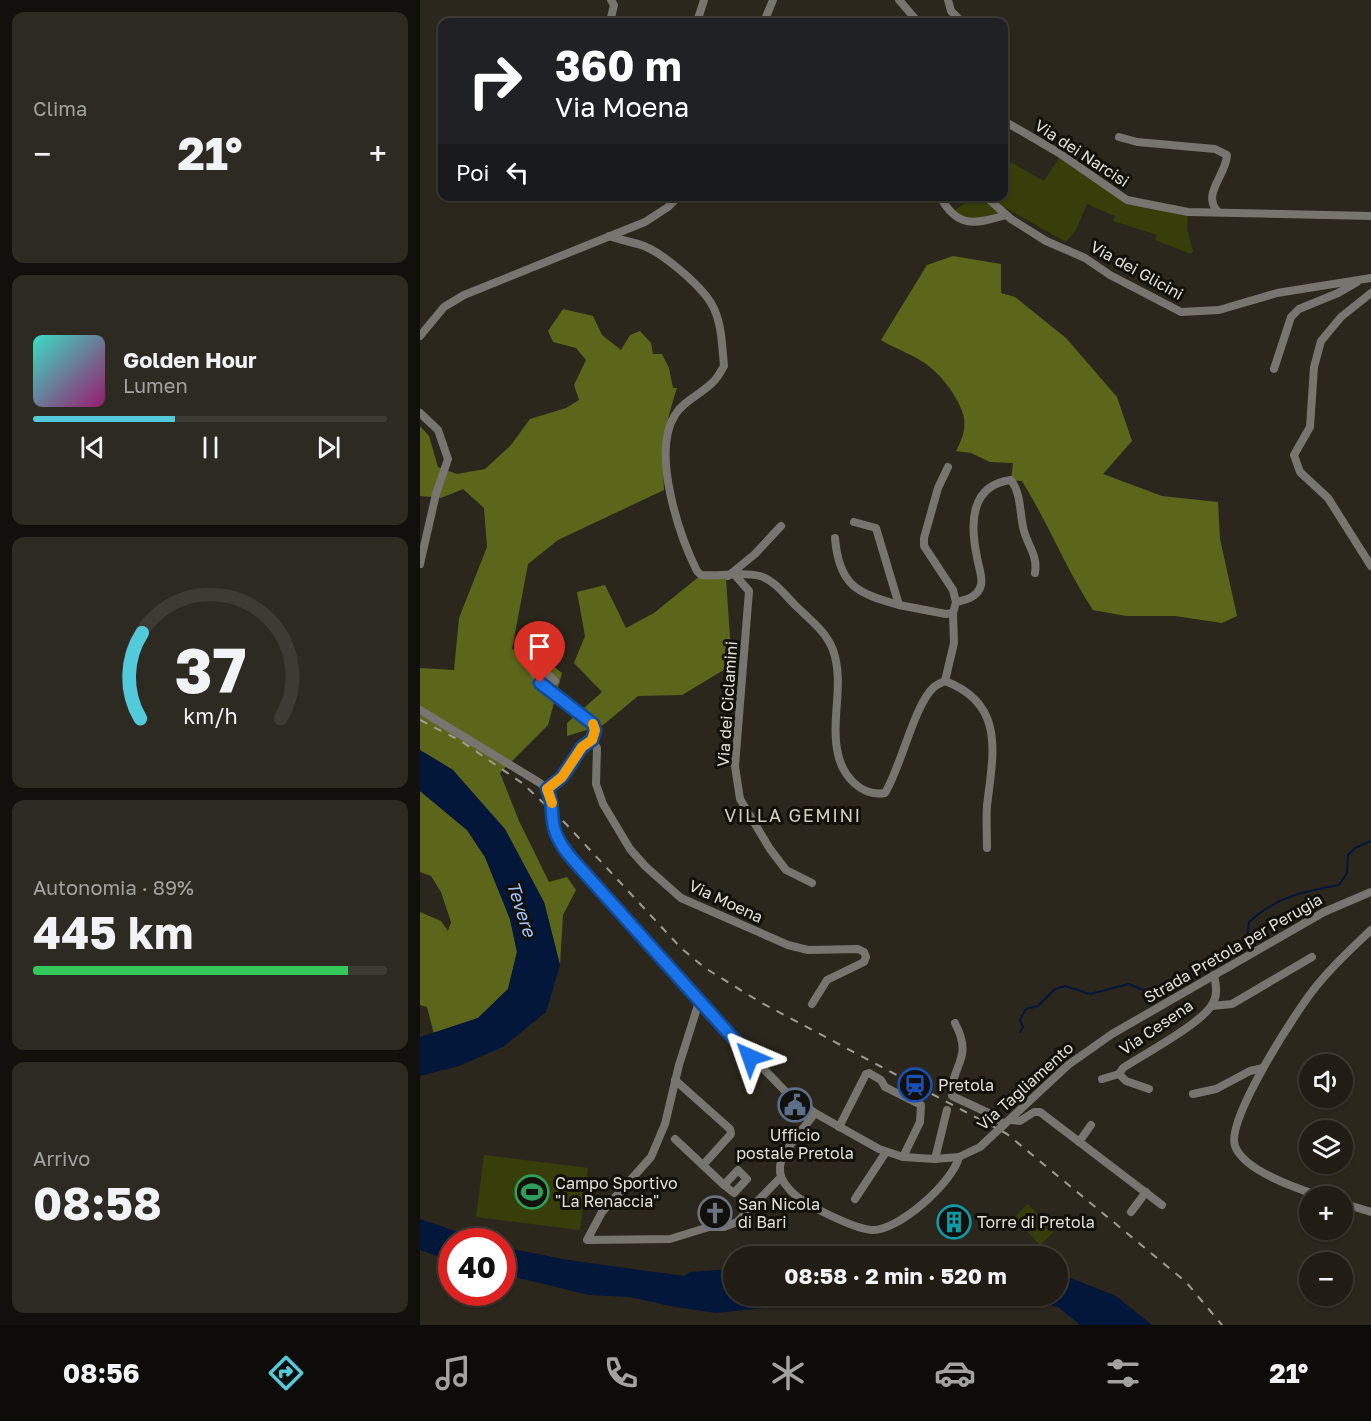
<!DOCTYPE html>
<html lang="it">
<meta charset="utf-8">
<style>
body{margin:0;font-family:"Golos Text",sans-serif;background:#2d2a22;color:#f1f3f6;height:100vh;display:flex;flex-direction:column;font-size:22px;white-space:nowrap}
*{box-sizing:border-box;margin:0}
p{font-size:20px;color:#a2a2a0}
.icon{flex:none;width:33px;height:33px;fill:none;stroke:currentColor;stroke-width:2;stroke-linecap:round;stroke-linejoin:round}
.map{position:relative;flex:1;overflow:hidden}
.side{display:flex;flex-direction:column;gap:12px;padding:12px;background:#12100c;width:420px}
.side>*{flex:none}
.guide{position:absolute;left:18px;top:18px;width:570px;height:183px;border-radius:12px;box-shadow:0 2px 4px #0004,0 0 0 2px #3e3b34;background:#202124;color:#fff;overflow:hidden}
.controls{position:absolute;left:879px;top:1054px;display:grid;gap:12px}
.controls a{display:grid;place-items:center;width:54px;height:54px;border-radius:50%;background:#211d15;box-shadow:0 2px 4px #0004,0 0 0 2px #3e3b34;font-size:30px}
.speed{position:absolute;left:18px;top:1228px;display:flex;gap:12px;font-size:30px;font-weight:700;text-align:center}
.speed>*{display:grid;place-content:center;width:78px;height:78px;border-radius:50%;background:#211d15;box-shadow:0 2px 4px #0004,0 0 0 2px #3e3b34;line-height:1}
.speed .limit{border:9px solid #d22;background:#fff;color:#111}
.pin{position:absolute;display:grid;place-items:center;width:51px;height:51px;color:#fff;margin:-62px -26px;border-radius:50% 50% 50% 0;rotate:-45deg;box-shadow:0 0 6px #0007}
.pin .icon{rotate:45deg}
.me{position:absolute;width:66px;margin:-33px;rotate:317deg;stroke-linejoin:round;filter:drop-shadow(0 0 4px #0008)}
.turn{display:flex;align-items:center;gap:21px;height:126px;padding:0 18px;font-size:27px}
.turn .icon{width:78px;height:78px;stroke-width:2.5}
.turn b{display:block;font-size:42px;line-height:51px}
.then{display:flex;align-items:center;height:57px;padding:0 18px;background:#0003;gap:12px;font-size:22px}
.big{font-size:45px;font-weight:700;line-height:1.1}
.side .tile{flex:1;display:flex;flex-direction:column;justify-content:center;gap:9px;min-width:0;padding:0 21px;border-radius:12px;background:#2d2a22}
.side .dial{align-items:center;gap:0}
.dial svg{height:156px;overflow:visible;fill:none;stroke:#3e3b34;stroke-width:7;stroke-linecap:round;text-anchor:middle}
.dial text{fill:#f1f3f6;stroke:none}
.song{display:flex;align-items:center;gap:18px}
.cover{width:72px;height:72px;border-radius:9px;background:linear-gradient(135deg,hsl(170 70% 55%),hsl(320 70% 35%))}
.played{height:6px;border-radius:3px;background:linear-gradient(90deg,#53cadc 40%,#3e3b34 40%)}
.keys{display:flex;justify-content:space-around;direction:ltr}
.heat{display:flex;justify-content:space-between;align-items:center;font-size:33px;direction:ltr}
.charge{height:9px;border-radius:4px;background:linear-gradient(90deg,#34c759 89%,#3e3b34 0)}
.trip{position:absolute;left:303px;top:1246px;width:345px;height:60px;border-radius:30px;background:#211d15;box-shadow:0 2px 4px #0004,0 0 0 2px #3e3b34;font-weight:700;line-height:60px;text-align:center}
.tabs{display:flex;height:96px;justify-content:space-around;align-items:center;background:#0d0c08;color:#a2a2a0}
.tabs .icon{width:42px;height:42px}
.tabs .on{color:#53cadc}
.tabs b{font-size:27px;color:#f1f3f6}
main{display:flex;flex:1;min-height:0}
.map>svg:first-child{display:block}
.green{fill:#383e09}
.forest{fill:#5c661a}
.water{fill:#02173a}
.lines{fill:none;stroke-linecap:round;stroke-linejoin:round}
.stream{stroke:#02173a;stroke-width:2}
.building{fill:#454134}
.minor{stroke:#78746f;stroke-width:8}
.rail{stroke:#a09c93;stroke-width:2;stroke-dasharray:8 8;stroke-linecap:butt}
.minor-bridge{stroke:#78746f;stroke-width:8}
.route-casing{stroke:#114b97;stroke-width:15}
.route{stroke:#1a73e8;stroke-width:10}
.slow{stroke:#f59e0b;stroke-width:10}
.labels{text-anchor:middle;stroke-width:6;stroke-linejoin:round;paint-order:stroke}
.street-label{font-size:16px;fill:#e3e0d8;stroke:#12100b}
.poi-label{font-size:16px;fill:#e3e0d8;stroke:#12100b;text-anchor:start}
.neighbourhood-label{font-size:18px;letter-spacing:1.5px;fill:#d4cebf;stroke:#12100b}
.water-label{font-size:18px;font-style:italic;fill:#a0c5ff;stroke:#12100b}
</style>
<main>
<section class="side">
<div class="tile"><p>Clima</p>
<div class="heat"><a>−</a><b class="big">21°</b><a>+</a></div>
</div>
<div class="tile">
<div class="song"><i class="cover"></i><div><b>Golden Hour</b><p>Lumen</p></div></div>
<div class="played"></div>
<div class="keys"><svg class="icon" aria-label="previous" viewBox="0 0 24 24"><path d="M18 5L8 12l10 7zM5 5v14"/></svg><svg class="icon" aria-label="pause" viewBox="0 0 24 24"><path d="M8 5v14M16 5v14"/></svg><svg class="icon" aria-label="next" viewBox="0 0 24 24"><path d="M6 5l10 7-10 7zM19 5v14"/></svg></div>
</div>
<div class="tile dial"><svg viewBox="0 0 100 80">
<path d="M14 69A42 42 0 1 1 86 69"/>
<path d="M14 69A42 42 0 0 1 15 25" stroke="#53cadc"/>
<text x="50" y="56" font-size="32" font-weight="700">37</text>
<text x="50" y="72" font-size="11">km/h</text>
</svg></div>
<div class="tile"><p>Autonomia · 89%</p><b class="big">445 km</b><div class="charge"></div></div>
<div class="tile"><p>Arrivo</p><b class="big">08:58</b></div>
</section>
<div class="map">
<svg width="951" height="1325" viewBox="0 0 951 1325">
<rect width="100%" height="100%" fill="#2c271c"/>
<g class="green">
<polygon points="639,158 707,200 768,212 767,230 773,251 771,254 735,240 737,235 693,221 695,216 667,204 656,230 646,242 570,199 571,197 584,196 584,175 591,162 624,181"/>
<polygon points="565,196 586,215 554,223 531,213 551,199"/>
<polygon points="64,1155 168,1168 160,1230 56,1217"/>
<polygon points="608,1204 634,1232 620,1245 594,1217"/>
</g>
<g class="forest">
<path d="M 533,256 L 581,264 L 581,293 L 595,297 L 646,338 L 697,397 L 712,441 L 683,474 L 742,496 L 798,502 L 800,539 L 817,616 L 802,623 L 755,616 L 706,616 L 673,610 C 646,569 628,523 602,481 L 591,480 L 593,463 L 570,462 L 551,453 L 536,451 C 542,440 547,427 543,414 C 538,396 519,372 503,362 C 491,354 474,348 461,340 L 507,265 Z"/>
<path d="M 143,309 L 173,316 L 182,335 L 201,350 L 210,335 L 220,331 L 231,343 L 233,354 L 242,354 L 249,368 L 253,388 L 257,388 C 244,428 242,448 244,490 L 138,540 L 108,564 L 92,649 L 119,655 L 142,673 L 128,725 L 80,773 L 99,821 L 129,882 L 147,877 L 156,890 L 143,915 L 140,965 L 124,902 L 33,770 L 0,750 L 0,668 L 34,670 L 39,618 L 67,547 L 64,508 L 43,489 L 21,498 L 0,496 L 0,426 L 9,436 L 18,467 L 37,474 L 65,469 L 91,445 L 110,419 L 146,408 L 159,400 L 154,385 L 166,360 L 156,348 L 133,342 L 128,331 Z"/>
<polygon points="281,575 306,579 312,665 262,695 218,696 183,725 147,736 147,723 182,692 154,663 165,636 157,592 185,585 206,628 234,613"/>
<polygon points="0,791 47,830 65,857 90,919 97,952 88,989 58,1018 14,1034 7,1007 0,1005 0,912 21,921 28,931 31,922 21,892 11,876 0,872"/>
</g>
<g class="water">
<polygon points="0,750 33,770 85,829 124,902 140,965 126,1012 83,1047 39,1066 0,1076 0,1037 58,1018 88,989 97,952 90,919 65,857 47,830 0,791"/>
<polygon points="0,1219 68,1242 32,1242 31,1261 0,1250"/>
<polygon points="83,1247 148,1260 264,1276 270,1272 313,1269 314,1296 421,1296 364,1306 296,1313 250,1306 210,1297 169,1295 83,1274"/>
<polygon points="484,1248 501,1254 510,1251 514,1253 528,1249 546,1248 549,1254 577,1257 415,1257"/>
<polygon points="638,1273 696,1296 732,1325 660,1325 638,1307 616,1302 603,1296 638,1296"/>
</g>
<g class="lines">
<path class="stream" d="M 600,1032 L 603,1027 L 600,1020 L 606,1009 L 618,1006 L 635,989 L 645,986 L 670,994 L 709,984 L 725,991 L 741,991 L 765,977 L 791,956 L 810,955 L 822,947 L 827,936 L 829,922 C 858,896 882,892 919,885 L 927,873 L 928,855 L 935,848 L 951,841"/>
</g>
<polygon class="building" points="290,1200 309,1214 304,1220 293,1221 281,1212"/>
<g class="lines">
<g class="minor">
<polyline points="479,0 498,22"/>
<polyline points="528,0 531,11 542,22"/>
<polyline points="190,22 194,5 191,0"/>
<polyline points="277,22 284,0"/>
<polyline points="344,22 353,0"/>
<polyline points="584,121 639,153 707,200 768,212 951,216"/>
<path d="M 699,137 L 717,142 L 795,149 L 807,155 C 806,176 781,194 798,212"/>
<path d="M 520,196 C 537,229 555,224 586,215"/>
<polyline points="565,196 591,219 626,241 665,258 690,275 761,312 799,310 857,293 951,278"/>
<path d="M 189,236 C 200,240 213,242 224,246 C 244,254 280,285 291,303 C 302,321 302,346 304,366 C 301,371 298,377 294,381 C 282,394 264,400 255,415 C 231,452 259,535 277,571 L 281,575 C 300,577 322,571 340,576 C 354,580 365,595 375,605 C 389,619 406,631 413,650 C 425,684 410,720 418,754 C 423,777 442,797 465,793 C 481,767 494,706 513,688 C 516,685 521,683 525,681 C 586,704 573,754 567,806 C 566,820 567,834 567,848"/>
<polyline points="951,293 921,317 901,341 894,367 890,427 874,455 880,472 908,498 951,566"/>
<polyline points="0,336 24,307 44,295 225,222 248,207 259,196"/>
<polyline points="854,369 871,317 879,309 918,293 937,282"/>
<polyline points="0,413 18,430 28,459 16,494 0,564"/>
<polyline points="434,522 456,528 479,605 526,614 533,613"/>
<path d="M 415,538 C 419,586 437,593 479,605"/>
<polyline points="315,575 329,591 315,766 320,799 350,849 366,870 392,883"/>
<polyline points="308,576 335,554 361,526"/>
<path d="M 536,602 C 546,600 558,597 561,585 C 563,577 558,565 557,557 C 550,524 550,485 591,480 C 602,495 599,513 604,531 C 608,546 618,556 615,573"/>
<path d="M 135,681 L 119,665 L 112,668 C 113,683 159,713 173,724 L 175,730 L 172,740"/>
<polyline points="525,681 534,643 533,613 536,602 533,590 504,546 504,538 518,488 528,467"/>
<polyline points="0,710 120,783 127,789 132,802"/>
<path d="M 127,789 C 147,776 154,749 172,740 L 177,748 L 176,784 L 183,804 L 210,849 L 225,866 L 261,898 L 368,945 L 388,950 L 438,949 L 444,952 L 446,957 L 444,962 L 407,980 L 392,1004"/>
<polyline points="133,822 141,843 163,871 279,1002 366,1092 395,1113 459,1149 483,1157 515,1159 539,1157 560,1147 648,1065 692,1034 904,912 951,892"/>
<polyline points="279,1002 259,1065 245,1124 231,1157 182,1212 167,1240 250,1239 289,1227 304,1227 317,1222 360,1178"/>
<polyline points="792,1006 812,1004 892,957"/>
<path d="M 535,1023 C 554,1060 531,1063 532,1096 L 575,1116 L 584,1125"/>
<polyline points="699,1074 706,1081 729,1089"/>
<path d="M 682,1079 L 699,1074 L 703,1068 C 724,1054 783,1023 793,1003 C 798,994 796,985 794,975"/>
<polyline points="255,1080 310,1129 311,1134 283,1165"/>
<polyline points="773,1094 796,1089 830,1071 843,1068"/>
<path d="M 395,1113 C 386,1126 362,1151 360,1166 C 359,1175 363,1183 370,1190 C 382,1204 433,1228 451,1230 C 478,1232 533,1182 539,1157"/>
<polyline points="590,1120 600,1121 614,1112 620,1112 742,1205"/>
<polyline points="419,1127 446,1074 449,1073 461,1080 465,1087 501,1105 500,1122 483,1157"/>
<polyline points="255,1139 304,1185"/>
<polyline points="659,1142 671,1125"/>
<polyline points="515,1159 527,1110"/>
<polygon points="318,1170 327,1179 314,1193 304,1185"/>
<path d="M 903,1197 C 878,1189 824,1171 815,1146 C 806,1120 871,1021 888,997 C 906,972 929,951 951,930"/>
<polyline points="435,1199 466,1152"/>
<polyline points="922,1203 951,1212"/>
<polyline points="711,1212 726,1192"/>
</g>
<polyline class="rail" points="0,720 41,741 102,783 146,824 261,948 285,968 340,1002 587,1134 766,1282 802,1325"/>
<polyline class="minor-bridge" points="132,802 133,822"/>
</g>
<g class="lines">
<defs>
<path id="route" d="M 120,683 L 173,724 L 175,730 L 172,740 L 162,747 L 142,777 L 127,789 C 133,800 131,810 133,822 C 135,841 151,858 163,871 L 330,1057"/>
</defs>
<use href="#route" class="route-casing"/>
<use href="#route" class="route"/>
<polyline class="slow" points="132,803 127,789 142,777 162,747 172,740 175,730 173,724"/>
</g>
<defs>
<symbol id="station-ring" viewBox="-11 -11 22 22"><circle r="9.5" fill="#12100b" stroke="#1a4fb4" stroke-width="1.5"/><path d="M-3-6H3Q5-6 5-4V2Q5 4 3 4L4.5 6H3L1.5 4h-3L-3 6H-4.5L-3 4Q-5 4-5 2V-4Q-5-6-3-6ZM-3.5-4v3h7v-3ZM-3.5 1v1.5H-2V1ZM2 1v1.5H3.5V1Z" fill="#1a4fb4"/></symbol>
<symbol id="civic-ring" viewBox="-11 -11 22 22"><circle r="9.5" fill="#12100b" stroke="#5c6f8a" stroke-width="1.5"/><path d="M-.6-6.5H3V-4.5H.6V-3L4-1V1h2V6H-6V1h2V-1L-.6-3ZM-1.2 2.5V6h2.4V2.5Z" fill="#5c6f8a"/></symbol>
<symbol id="stadium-ring" viewBox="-11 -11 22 22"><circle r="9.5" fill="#12100b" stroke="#2e9e5b" stroke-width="1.5"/><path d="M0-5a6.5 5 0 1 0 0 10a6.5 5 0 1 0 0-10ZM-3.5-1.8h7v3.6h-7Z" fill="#2e9e5b"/></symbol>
<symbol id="church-ring" viewBox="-11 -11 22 22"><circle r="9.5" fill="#12100b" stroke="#6b7280" stroke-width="1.5"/><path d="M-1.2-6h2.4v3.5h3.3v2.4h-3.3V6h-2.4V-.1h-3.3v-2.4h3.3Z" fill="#6b7280"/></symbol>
<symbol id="building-ring" viewBox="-11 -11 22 22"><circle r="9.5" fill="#12100b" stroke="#0f9aa8" stroke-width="1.5"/><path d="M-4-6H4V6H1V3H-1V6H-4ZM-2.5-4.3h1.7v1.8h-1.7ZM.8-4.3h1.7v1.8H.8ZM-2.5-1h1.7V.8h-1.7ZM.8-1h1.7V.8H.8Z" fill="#0f9aa8"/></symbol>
</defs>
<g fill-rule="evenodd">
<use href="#station-ring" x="476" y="1066" width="38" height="38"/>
<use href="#civic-ring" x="356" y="1086" width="38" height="38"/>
<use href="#stadium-ring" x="93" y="1173" width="38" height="38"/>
<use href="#church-ring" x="276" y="1194" width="38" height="38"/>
<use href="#building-ring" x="515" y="1203" width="38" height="38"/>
</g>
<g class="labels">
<g class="street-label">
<text transform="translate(662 153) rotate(33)" y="6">Via dei Narcisi</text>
<text transform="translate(717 270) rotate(29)" y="6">Via dei Glicini</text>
<text transform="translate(307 704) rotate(-86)" y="6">Via dei Ciclamini</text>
<text transform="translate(306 901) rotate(25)" y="6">Via Moena</text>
<text transform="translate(813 948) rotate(-30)" y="6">Strada Pretola per Perugia</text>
<text transform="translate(736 1027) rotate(-34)" y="6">Via Cesena</text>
<text transform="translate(605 1086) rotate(-42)" y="6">Via Tagliamento</text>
</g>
<g class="poi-label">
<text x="518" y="1091">Pretola</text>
<text x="375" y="1141" text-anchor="middle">Ufficio<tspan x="375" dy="18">postale Pretola</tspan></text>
<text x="135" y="1189">Campo Sportivo<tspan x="135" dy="18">"La Renaccia"</tspan></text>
<text x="318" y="1210">San Nicola<tspan x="318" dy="18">di Bari</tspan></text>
<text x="557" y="1228">Torre di Pretola</text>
</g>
<g class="neighbourhood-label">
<text x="373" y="822">VILLA GEMINI</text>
</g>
<g class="water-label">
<text transform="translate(101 909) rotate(72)" y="6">Tevere</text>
</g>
</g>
</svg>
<div class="controls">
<a><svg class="icon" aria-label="sound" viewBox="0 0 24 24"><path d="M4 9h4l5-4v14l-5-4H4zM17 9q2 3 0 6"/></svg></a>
<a><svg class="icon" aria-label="layers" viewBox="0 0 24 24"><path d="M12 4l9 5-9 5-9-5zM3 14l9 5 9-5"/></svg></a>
<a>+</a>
<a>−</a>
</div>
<div class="speed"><div class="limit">40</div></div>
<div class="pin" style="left:120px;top:683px;background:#d93025"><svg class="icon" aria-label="arrive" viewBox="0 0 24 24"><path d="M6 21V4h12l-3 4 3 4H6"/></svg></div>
<svg class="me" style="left:330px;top:1057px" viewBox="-20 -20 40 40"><path d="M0-17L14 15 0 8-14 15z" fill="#1a73e8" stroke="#fff" stroke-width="4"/></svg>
<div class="trip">08:58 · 2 min · 520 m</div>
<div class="guide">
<div class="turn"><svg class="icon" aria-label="right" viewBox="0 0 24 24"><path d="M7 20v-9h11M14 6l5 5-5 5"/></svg><div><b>360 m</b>Via Moena</div></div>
<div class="then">Poi<svg class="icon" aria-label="left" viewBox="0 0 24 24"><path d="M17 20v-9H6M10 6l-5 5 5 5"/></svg></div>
</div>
</div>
</main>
<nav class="tabs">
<b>08:56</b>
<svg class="icon on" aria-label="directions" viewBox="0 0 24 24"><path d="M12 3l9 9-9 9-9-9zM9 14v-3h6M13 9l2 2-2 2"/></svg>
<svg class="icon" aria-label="music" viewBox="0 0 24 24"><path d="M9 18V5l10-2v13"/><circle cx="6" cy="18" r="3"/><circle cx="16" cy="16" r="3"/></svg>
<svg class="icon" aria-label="phone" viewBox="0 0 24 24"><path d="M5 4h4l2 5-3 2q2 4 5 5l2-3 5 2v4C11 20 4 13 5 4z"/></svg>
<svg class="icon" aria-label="climate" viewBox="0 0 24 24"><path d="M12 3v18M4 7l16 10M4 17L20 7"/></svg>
<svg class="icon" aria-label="car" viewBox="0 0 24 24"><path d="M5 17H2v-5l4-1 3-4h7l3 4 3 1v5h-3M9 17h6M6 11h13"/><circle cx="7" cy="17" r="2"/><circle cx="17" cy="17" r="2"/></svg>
<svg class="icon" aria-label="filters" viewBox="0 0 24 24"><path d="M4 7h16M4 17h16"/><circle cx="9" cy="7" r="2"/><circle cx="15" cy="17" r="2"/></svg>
<b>21°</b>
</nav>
